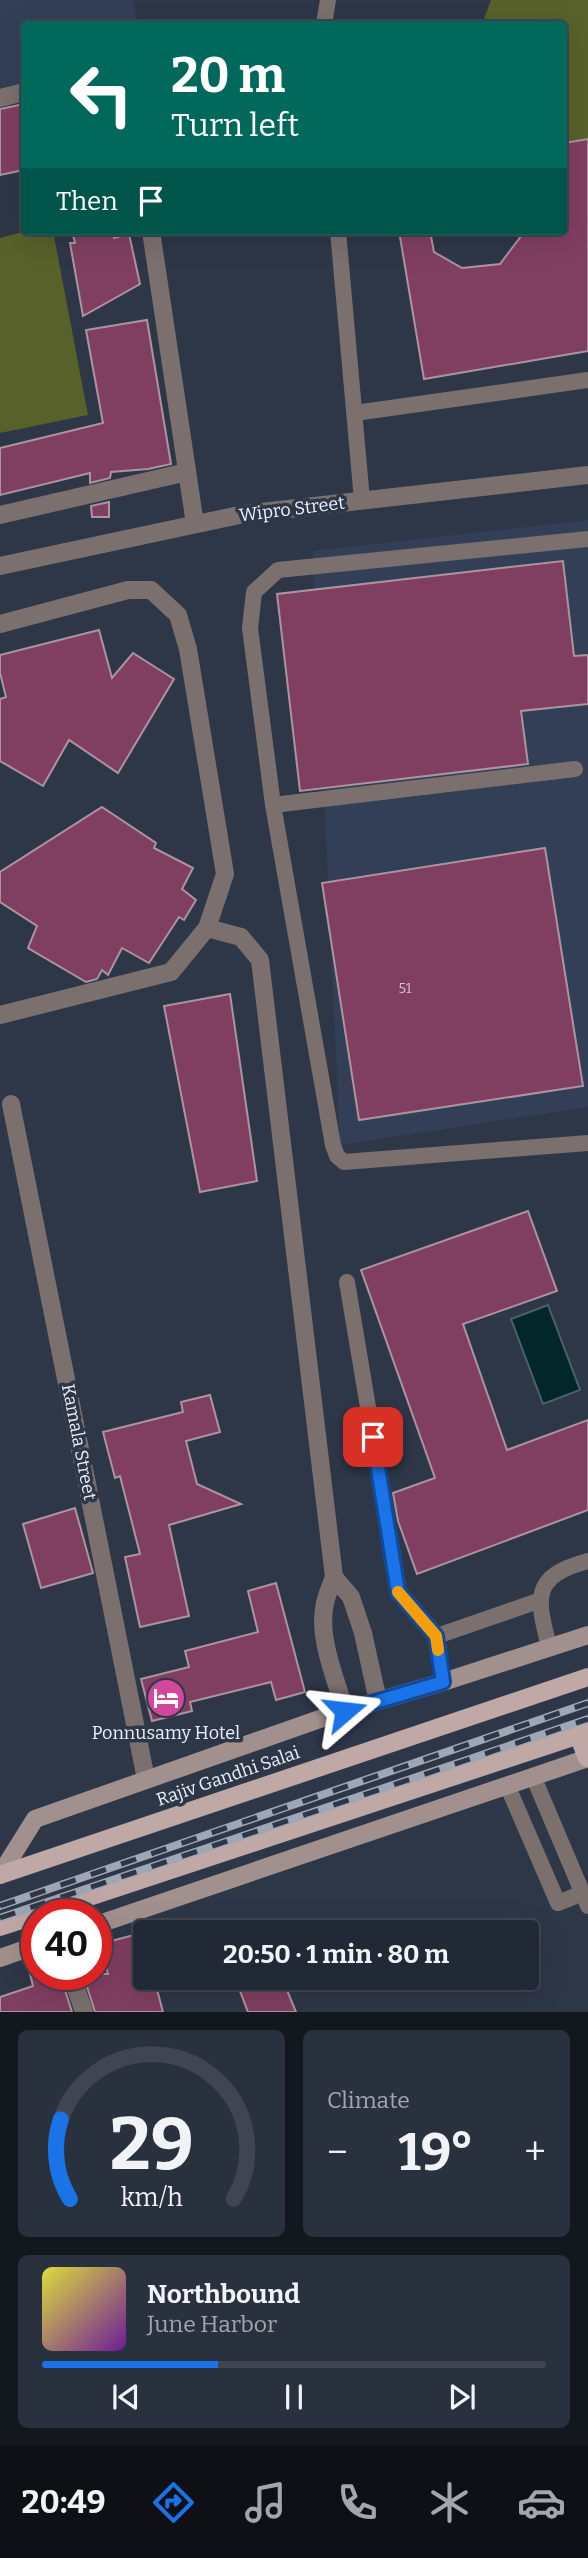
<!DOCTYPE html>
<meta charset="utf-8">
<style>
body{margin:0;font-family:Bitter,serif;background:#2a313e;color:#f1f3f6;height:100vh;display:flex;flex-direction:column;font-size:26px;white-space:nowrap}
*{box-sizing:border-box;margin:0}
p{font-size:23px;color:#a2a6ad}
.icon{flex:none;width:38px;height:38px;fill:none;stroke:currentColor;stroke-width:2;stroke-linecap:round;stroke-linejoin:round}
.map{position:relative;height:2012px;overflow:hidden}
.panel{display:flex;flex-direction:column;gap:18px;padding:18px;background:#13171e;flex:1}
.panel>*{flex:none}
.banner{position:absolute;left:21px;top:21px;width:546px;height:214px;border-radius:7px;box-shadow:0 7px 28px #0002,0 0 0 2px #3f4551;background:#00695c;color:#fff;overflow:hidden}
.speed{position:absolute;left:21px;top:1899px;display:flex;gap:14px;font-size:35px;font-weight:700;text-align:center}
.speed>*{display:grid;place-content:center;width:91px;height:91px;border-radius:50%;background:#222936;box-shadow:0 7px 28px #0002,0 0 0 2px #3f4551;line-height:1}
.speed .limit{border:10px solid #d22;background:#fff;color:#111}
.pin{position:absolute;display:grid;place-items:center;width:60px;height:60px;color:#fff;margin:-30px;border-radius:14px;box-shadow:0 4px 10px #0006}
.me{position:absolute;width:77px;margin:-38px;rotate:73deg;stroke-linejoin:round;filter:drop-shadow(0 0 5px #0008)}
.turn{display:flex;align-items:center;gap:24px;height:147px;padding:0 35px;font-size:32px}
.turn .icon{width:91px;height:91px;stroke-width:2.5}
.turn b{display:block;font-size:49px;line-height:60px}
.then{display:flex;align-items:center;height:66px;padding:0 35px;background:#0003;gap:14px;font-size:26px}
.big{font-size:52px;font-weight:700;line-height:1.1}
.panel .card{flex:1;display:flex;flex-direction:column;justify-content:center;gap:10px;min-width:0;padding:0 24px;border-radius:10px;background:#2a313e}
.panel .dial{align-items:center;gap:0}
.dial svg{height:182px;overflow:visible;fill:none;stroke:#3f4551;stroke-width:7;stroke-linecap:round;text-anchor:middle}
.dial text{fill:#f1f3f6;stroke:none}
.song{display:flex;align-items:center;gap:21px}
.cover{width:84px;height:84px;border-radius:10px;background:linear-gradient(135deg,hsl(60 70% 55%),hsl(280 70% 35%))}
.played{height:7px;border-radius:4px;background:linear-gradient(90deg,#1a73e8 35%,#3f4551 35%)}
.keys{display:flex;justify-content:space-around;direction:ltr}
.heat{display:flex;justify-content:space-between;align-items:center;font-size:38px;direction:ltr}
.panel .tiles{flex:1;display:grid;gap:18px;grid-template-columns:1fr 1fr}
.card:last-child{grid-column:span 2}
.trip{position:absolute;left:133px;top:1920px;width:406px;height:70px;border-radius:7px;background:#222936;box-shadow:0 7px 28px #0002,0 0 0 2px #3f4551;font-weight:700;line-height:70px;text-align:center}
.dock{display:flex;height:112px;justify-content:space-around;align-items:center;background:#0e1016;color:#a2a6ad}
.dock .icon{width:49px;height:49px}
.dock .selected{color:#1a73e8}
.dock b{font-size:32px;color:#f1f3f6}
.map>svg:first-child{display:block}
.built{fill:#333f56}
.green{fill:#586129}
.water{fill:#02262a;stroke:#486369;stroke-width:2}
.building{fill:#803e61;stroke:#ac949f;stroke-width:2}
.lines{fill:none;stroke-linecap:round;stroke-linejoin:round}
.lane{stroke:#7c706f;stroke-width:16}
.street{stroke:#7c706f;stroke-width:18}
.secondary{stroke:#a2908e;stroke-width:18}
.primary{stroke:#c0a8a6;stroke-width:18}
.rail-casing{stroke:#9fa6b4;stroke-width:8}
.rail{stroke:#2e3748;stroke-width:5;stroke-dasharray:16;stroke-linecap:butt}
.route-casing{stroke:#114b97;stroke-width:18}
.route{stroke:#1a73e8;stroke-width:12}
.slow{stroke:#f59e0b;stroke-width:12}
.labels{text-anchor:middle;stroke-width:7;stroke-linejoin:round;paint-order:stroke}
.number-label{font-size:14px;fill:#d0c4d5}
.street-label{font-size:18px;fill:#ebf1fc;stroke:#2e3748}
.poi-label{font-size:18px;fill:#ebf1fc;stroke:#2e3748}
</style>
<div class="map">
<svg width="588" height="2012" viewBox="0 0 588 2012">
<rect width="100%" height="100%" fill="#2e3748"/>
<g class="built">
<polygon points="0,0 133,0 138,24 24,24 24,83 0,88"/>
<polygon points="588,520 588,1107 340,1145 313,551"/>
</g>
<g class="green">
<polygon points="491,0 588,0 588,139 564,143 564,24 482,24"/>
<polygon points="26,231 53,231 88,415 0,433 0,238"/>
</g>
<polygon class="water" points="548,1305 580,1390 543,1404 511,1319"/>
<g class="building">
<polygon points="24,104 24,170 0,175 0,109"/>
<polygon points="588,139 588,351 424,379 399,231 430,231 434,252 462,268 500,264 525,231 564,231 564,143"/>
<polygon points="72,231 113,231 114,238 129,234 140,284 83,316 70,243 75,243"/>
<polygon points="147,320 171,464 148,469 111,472 110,478 90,483 90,473 0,495 0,448 103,423 86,330"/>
<polygon points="109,502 109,517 92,517 91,506"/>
<polygon points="563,561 574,656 588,655 588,704 521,711 528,764 300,791 277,594"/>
<polygon points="99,630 112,678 133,653 174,679 118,773 69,740 43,786 0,761 0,699 6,697 0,673 0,655"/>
<polygon points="102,807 156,843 154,848 193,868 182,889 196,900 184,920 179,917 149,963 122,948 108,975 102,970 97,979 86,982 28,948 37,926 0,902 0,872"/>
<polygon points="545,848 583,1086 359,1120 322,883"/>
<polygon points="230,994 257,1181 200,1192 164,1006"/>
<polygon points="528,1211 557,1291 463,1324 507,1450 588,1420 588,1510 417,1574 398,1521 393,1493 435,1478 361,1270"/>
<polygon points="210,1395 220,1432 186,1441 197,1484 241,1504 169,1525 189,1616 140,1627 125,1557 140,1554 120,1476 115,1478 103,1432 183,1412 181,1402"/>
<polygon points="75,1508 93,1573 41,1588 23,1524"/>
<polygon points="276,1583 305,1692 276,1700 271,1682 190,1702 192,1711 152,1721 141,1679 189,1667 185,1651 258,1632 248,1591"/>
<polygon points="145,1932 145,1978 154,1978 163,2012 95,2012 83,1974 108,1974 100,1944"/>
<polygon points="30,1974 60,1974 72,2012 0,2012 0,1997 33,1986"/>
<polygon points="235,1978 282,1978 296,2012 248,2012"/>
</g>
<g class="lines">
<g class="lane">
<polyline points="324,24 328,0"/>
<polyline points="338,231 362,500"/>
<polyline points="355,413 588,380"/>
<polyline points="588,539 278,570 254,592 250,628 273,805 333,1145 337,1156 344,1162 588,1143"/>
<polyline points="273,805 575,769"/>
<polyline points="347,1282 399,1592 437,1636 443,1682"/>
<polyline points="437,1636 541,1600"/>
<path d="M 549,1646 C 536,1597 532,1576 588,1561"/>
<polyline points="533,1776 588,1906"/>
<polyline points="507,1785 558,1903 583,1893"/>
</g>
<g class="street">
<polyline points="0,98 24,92"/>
<polyline points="151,231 195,524"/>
<polyline points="0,515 187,472"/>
<polyline points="0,566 244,514 588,475"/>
<polyline points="0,624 128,590 151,590 178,615 188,649 225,874 207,928 171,972 0,1015"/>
<path d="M 207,928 L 241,937 L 260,960 L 334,1577 C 331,1585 327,1594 325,1603 C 317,1637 336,1679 345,1711"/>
<polyline points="11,1104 146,1779"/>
<polyline points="334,1577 351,1597 363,1633 378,1701"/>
<polyline points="71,1974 84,2012"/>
</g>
<g class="secondary">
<polyline points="0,1875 35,1819 334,1714 443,1682 588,1635"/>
<polyline points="96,1925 588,1758"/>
<polyline points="0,1958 37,1945"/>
</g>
<g class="primary">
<polyline points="578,1735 587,1758"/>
<polyline points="0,1875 588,1677"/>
<polyline points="38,1914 588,1732"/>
<polyline points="0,1927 37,1915"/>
</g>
<defs>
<g id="rail">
<polyline points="0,1906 588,1703"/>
<polyline points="0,1918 588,1719"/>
</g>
</defs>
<use href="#rail" class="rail-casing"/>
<use href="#rail" class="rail"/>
</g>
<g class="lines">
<defs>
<polyline id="route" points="345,1711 443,1682 436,1636 398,1592 373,1437"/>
</defs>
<use href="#route" class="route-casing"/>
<use href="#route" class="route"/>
<polyline class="slow" points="398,1592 436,1636 438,1650"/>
</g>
<defs>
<symbol id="hotel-disc" viewBox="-11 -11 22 22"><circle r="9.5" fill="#d1479c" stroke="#2e3748"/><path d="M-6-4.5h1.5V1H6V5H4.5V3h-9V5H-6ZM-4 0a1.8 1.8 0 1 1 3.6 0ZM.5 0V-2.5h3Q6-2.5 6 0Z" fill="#fff"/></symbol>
</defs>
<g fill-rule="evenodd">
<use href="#hotel-disc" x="144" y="1676" width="44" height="44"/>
</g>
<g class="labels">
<g class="number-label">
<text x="405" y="993">51</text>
</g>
<g class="street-label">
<text transform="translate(292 509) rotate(-7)" y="6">Wipro Street</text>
<text transform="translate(79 1442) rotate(79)" y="6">Kamala Street</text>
<text transform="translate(228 1776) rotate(-19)" y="6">Rajiv Gandhi Salai</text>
</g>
<g class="poi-label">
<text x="166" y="1739">Ponnusamy Hotel</text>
</g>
</g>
</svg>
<div class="speed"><div class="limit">40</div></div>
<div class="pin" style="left:373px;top:1437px;background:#d93025"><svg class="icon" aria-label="arrive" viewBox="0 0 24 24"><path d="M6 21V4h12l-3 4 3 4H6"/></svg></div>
<svg class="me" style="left:345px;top:1711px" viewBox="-20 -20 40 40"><path d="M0-17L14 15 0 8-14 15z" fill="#1a73e8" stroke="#fff" stroke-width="4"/></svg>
<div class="trip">20:50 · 1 min · 80 m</div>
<div class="banner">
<div class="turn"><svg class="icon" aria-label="left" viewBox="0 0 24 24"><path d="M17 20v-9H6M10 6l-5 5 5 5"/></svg><div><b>20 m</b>Turn left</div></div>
<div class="then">Then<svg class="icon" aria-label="arrive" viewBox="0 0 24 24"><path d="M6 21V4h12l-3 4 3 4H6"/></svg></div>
</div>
</div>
<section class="panel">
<div class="tiles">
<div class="card dial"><svg viewBox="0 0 100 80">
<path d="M14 69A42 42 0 1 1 86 69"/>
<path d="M14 69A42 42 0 0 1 10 34" stroke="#1a73e8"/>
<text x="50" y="56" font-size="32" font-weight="700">29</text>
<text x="50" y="72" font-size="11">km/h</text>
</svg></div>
<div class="card"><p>Climate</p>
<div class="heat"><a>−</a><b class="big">19°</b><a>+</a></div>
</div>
<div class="card">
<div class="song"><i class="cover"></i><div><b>Northbound</b><p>June Harbor</p></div></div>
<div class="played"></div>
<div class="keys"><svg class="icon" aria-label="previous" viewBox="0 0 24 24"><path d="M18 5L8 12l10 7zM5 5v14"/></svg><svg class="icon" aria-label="pause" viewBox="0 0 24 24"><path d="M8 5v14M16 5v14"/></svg><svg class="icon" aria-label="next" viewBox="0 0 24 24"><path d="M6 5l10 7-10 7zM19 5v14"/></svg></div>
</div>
</div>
</section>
<nav class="dock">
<b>20:49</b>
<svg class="icon selected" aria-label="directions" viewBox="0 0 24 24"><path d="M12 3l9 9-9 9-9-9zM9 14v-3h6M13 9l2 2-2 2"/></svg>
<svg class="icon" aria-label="music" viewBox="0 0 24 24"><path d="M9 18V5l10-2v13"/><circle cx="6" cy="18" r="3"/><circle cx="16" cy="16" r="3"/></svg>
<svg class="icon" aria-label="phone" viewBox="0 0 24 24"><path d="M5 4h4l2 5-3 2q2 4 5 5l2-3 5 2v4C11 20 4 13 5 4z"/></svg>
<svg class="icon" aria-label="climate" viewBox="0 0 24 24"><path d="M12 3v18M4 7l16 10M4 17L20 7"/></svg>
<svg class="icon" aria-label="car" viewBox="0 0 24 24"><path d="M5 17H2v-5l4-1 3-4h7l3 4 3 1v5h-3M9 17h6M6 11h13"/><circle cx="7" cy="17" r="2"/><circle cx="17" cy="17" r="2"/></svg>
</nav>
